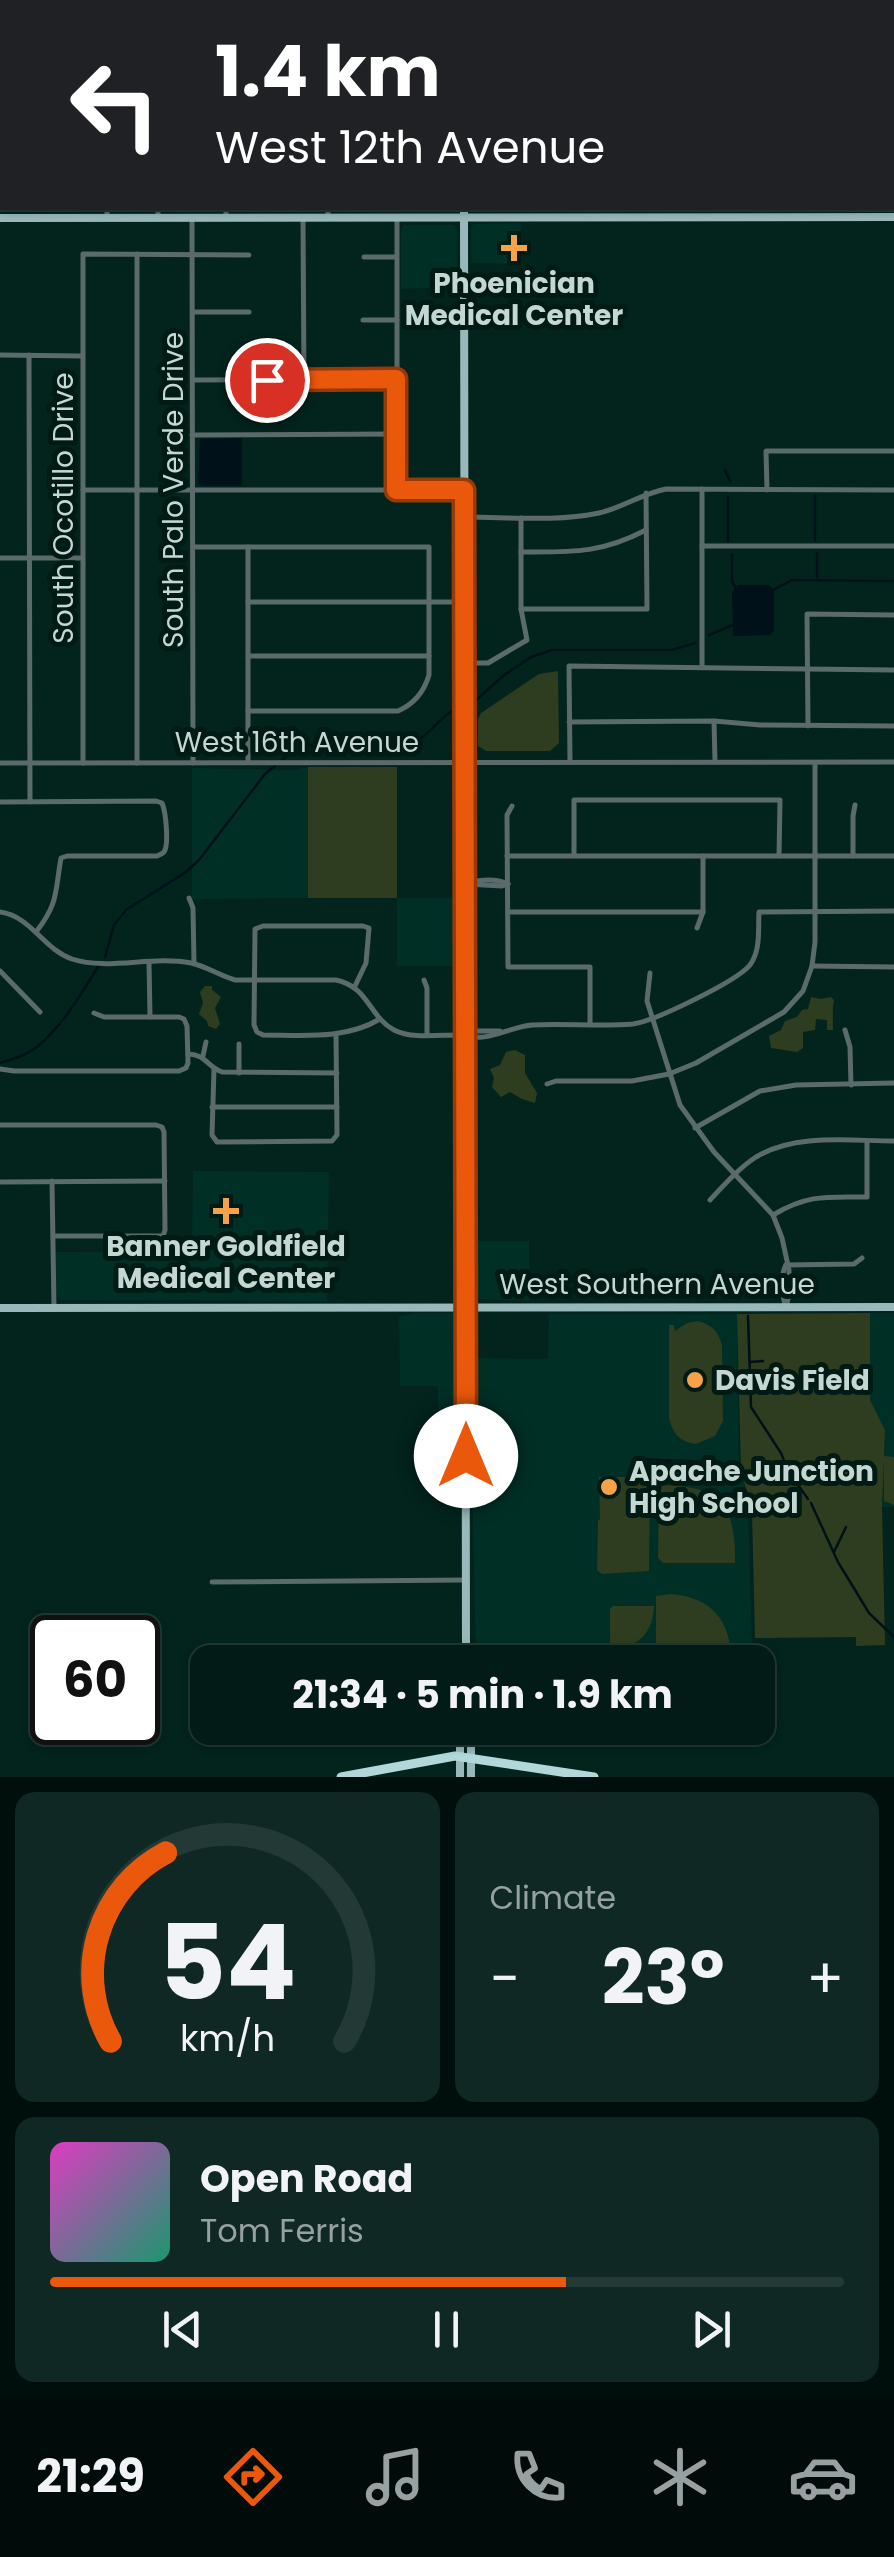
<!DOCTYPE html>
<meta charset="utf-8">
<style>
body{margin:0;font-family:Poppins,sans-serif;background:#102823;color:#f1f3f6;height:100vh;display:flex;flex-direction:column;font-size:38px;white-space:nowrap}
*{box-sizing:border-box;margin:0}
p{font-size:32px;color:#96a1a1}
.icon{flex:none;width:55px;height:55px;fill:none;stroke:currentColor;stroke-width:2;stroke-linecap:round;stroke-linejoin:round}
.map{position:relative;height:1777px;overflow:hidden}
.details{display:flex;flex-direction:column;gap:15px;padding:15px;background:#010f0c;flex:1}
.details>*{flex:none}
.hud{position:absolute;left:0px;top:0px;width:895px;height:210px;box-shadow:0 2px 8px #0004,0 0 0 2px #233935;background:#202124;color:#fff;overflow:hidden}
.speed{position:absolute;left:30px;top:1615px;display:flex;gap:20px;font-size:50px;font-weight:700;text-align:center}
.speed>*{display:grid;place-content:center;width:130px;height:130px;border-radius:50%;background:#021b16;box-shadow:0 2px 8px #0004,0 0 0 2px #233935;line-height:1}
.speed .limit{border:5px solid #111;border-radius:15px;background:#fff;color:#111}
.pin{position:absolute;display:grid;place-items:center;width:85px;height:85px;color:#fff;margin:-42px;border:5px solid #fff;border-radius:50%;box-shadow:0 2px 10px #0007}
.me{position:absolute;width:110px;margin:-55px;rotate:0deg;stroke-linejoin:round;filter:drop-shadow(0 0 8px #0008)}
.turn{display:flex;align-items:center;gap:35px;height:210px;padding:0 50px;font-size:45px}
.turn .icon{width:130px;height:130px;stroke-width:2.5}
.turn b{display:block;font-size:70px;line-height:85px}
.big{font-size:75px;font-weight:700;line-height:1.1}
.details .card{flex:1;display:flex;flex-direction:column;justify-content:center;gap:15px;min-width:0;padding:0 35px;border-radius:20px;background:#102823}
.details .dial{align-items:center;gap:0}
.dial svg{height:260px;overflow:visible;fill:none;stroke:#233935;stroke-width:7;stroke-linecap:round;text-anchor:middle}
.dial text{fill:#f1f3f6;stroke:none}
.song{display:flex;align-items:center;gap:30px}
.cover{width:120px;height:120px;border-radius:15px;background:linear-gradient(135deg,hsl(310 70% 55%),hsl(160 70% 35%))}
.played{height:10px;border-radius:5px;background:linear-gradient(90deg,#ea580c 65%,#233935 65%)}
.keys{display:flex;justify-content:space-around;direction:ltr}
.heat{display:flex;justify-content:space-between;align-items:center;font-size:55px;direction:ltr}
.details .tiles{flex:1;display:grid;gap:15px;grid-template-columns:1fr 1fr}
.card:last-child{grid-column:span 2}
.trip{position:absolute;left:190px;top:1645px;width:585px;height:100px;border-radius:20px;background:#021b16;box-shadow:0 2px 8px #0004,0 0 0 2px #233935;font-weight:700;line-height:100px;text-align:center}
.tab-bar{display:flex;height:160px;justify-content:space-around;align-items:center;background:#010b09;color:#96a1a1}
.tab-bar .icon{width:70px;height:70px}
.tab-bar .on{color:#ea580c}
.tab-bar b{font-size:45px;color:#f1f3f6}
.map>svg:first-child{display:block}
.built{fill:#002f26}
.green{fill:#2e3d20}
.water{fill:#001119}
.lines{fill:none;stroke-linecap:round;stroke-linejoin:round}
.stream{stroke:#001119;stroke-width:2.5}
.minor{stroke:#5b6a6b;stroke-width:5}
.major{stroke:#98b8ba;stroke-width:8}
.highway{stroke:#b1d7d9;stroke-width:9}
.route-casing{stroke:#983908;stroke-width:25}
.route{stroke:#ea580c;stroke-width:18}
.poi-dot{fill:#f6a248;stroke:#001a14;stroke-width:4}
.labels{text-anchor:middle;stroke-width:10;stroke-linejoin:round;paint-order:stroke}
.poi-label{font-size:28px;font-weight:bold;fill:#c5d7d2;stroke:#001a14}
.street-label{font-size:28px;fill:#c5d7d2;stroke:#001a14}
</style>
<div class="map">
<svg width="894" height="1777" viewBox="0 0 894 1777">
<rect width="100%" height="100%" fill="#02241d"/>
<g class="built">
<polygon points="521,223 521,264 471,263 471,227 474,224"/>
<polygon points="404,225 454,225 457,229 457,269 431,270 431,288 401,289 401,230"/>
<polygon points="308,767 308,898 192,899 192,768 292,770"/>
<polygon points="397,898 459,898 458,966 397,966"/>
<polygon points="193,1171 329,1172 327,1301 59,1300 56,1294 56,1252 192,1251"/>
<polygon points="471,1241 529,1241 529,1301 474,1299 471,1294"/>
<polygon points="415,1313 452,1313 458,1318 456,1361 458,1368 459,1428 438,1428 438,1386 400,1386 399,1316"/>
<polygon points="870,1313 894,1313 894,1507 882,1507 885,1430 870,1400"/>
<polygon points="549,1314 737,1314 739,1466 748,1499 752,1645 743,1646 743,1662 476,1662 472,1476 474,1385 471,1358 548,1359"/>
</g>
<g class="green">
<polygon points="558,671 559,743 550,751 486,751 478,746 478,719 481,713 539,674"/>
<rect x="308" y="767" width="89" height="131"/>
<polygon points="205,986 212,986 212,990 221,997 215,1008 220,1024 216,1029 208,1026 207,1021 199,1014 203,1003 200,992"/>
<path d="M 811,997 L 821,999 L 831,997 L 834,1000 C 832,1010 833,1019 833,1030 L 827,1030 L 827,1020 L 816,1019 L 815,1030 L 803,1032 L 803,1048 L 797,1052 L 771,1048 L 769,1036 L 781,1030 L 785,1021 L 797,1017 L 802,1010 L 808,1009 Z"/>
<polygon points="515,1050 525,1055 525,1073 537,1093 535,1103 522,1099 510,1092 501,1097 492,1087 494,1078 490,1069 500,1065 506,1052"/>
<polygon points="870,1313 870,1400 885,1430 884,1456 894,1457 894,1505 884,1501 884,1461 882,1507 885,1645 856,1646 856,1637 755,1638 752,1512 741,1470 737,1314"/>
<path d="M 698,1321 C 712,1325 718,1331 722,1345 L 723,1421 L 715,1436 L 696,1444 C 680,1442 672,1433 669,1418 L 669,1325 L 674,1325 L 675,1331 L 687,1323 Z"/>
<polygon points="599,1477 650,1477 649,1571 602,1574 597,1570 598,1521 600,1519"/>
<path d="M 659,1485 C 719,1485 736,1504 735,1563 L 663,1563 L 658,1558 Z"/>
<path d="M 670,1594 C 713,1597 730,1621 732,1662 L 656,1662 L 656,1596 Z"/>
<path d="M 613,1606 L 654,1606 C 653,1633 637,1649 610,1649 L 610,1609 Z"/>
</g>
<g class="water">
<polygon points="242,438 242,486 201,486 198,483 200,439"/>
<polygon points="738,585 769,585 774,590 774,631 770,635 733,636 732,592"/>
<path d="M 647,1458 C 666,1460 687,1458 706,1462 L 707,1466 L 702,1469 L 646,1471 L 643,1461 Z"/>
</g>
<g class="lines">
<g class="stream">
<polyline points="682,0 682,2"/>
<polyline points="725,470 730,481"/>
<polyline points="815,540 815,496"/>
<polyline points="728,541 728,497"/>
<polyline points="817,553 817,577"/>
<polyline points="732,554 732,581 737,591"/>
<polyline points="773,590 792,580 894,581"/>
<polyline points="709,635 733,625"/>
<polyline points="468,704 474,702 503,676 531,657 552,650 672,650 695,643"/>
<path d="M 282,760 L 294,750 L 309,745 L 403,746 C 429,741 437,716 460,707"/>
<polyline points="105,957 114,925 126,910 186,872 199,860 265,774 276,765"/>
<path d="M 0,1063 C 13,1059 27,1055 38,1046 C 63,1025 81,994 98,967"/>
<polyline points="748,1316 751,1407 781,1453 788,1471 808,1499"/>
<polyline points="750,1362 763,1361"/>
<polyline points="811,1503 838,1562 869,1613 894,1637"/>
<polyline points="834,1552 846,1527"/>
</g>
<g class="minor">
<polyline points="38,0 38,2"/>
<polyline points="158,0 158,2"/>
<polyline points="226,0 226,2"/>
<polyline points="328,0 328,2"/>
<polyline points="605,0 605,2"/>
<polyline points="881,0 894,2"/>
<polyline points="107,2 107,0"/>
<polyline points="277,2 277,0"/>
<polyline points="557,2 557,0"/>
<polyline points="652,2 652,0"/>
<polyline points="711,2 716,1 724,2"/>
<polyline points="797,2 798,0"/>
<polyline points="107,208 107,218"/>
<polyline points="158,208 158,218"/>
<polyline points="226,208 226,218"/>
<polyline points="328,208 328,218"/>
<polyline points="192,218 193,763"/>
<polyline points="303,218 304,380"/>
<polyline points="137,254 137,763"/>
<polyline points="364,257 396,257"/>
<polyline points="193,312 249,312"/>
<polyline points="363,320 397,320"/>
<polyline points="0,355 82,356"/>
<polyline points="29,355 30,802"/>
<polyline points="193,380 396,379"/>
<polyline points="192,435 396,434"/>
<polyline points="83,490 464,490"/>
<polyline points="397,490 397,218"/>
<polyline points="767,490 766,451 894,451"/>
<path d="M 465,517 C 509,517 556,522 599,513 C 622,508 641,494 666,489 L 894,490"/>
<polyline points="702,546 894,546"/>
<path d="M 193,547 L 429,547 L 429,675 C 424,692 414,704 398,711 L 248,711"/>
<path d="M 521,552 C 571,552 600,554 646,530"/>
<polyline points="0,558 82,558"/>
<polyline points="248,602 465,602"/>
<polyline points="521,609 647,609 646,493"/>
<polyline points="248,656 429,656"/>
<polyline points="464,663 488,663 527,640 521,609 521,518"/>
<polyline points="702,666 702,489"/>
<polyline points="714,721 715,762"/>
<polyline points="569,722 714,721 760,725 894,726"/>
<polyline points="808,726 807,614 894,615"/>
<polyline points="248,762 248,547"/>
<polyline points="570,762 569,666 894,670"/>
<polyline points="0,763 894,762"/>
<polyline points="83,763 83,254 249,255"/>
<path d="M 0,802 L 156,801 L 162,803 C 166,812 169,845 164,852 C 162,854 159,855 157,856 L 67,856 L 61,858 C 55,891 59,903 36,932"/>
<polyline points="512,806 507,815 508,967 590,967 590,1024"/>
<polyline points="574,855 574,800 780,800 779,856"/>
<polyline points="507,856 894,856"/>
<polyline points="853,856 853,816 855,805"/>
<path d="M 467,883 C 479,880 496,878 508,884"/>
<polyline points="466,884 502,886 508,884"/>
<polyline points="189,898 193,908 194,963"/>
<path d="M 0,912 C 31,916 43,949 72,959 C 109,971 152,955 191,963 C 206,966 220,976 235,980 L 336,980 C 369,987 369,1017 394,1030 C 413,1040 444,1034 465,1035 C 489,1043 508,1027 532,1025 C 565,1023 600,1027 633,1024 C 655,1021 737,981 750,965 C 761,950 758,929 759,912 L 894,911"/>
<polyline points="508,912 703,912"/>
<polyline points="697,928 703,912 703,856"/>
<polyline points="149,962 150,1017"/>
<polyline points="812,966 894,967"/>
<polyline points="0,971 40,1012"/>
<polyline points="650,973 647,1001 680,1105 714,1152 773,1215 782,1238 789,1270 789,1295 786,1307"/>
<polyline points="424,980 427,988 427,1034"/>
<path d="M 355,986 L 366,963 L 369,928 L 363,926 L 263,926 L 255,929 L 254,1025 L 257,1032 L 263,1035 C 303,1035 345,1040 380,1019"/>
<polyline points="845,1030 850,1047 851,1085"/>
<polyline points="465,1035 475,1031 500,1031"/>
<polyline points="239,1044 239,1073"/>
<path d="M 188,1054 C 207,1055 206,1066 222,1072 L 337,1073"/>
<polyline points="203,1056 206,1042"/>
<polyline points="0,1069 14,1071 179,1071 186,1068 188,1063 187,1026 184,1019 179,1017 104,1017 94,1013"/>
<polyline points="214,1069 212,1135 217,1142 332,1141 337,1135 336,1034"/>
<polyline points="547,1084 556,1081 632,1081 669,1074 696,1063 784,1012 803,991 812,966 815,942 815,763"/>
<polyline points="212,1107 337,1107"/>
<polyline points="0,1125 156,1125 162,1127 164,1132 165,1230 163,1236 53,1236"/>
<polyline points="695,1128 760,1091 796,1085 894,1083"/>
<polyline points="52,1181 54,1308"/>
<polyline points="0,1182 165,1181"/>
<path d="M 710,1200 C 724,1185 739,1168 756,1157 C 796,1133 849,1141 894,1141"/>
<path d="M 773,1215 C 808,1194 827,1197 867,1197 L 867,1141"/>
<polyline points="786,1265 854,1264 862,1258"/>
<path d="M 785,1305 C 782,1293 780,1276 786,1265"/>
<polyline points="212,1582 466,1580"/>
</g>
<g class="major">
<polyline points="464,0 464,2"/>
<polyline points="464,208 466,1662"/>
<polyline points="0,218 894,217"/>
<polyline points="0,1308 894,1307"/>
<polyline points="471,1728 471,1777"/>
<polyline points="460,1777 460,1728"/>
</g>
<polyline class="highway" points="341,1777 455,1756 594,1777"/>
</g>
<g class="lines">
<defs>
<polyline id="route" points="267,380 396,379 396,490 464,490 466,1456"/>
</defs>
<use href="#route" class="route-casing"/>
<use href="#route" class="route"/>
</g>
<g class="poi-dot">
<path d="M509 233h10v10h10v10h-10v10h-10v-10h-10v-10h10z"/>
<path d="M221 1196h10v10h10v10h-10v10h-10v-10h-10v-10h10z"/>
<circle cx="695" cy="1380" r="10"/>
<circle cx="609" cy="1487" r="10"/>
</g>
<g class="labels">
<g class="poi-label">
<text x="514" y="293">Phoenician<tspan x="514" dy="32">Medical Center</tspan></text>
<text x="226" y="1256">Banner Goldfield<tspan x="226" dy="32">Medical Center</tspan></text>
<text x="715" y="1390" text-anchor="start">Davis Field</text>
<text x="629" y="1481" text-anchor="start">Apache Junction<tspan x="629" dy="32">High School</tspan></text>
</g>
<g class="street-label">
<text transform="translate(173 490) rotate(-90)" y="10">South Palo Verde Drive</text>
<text transform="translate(63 508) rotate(-90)" y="10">South Ocotillo Drive</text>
<text x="297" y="752">West 16th Avenue</text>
<text x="657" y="1294">West Southern Avenue</text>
</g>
</g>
</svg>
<div class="speed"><div class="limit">60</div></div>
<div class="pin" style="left:267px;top:380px;background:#d93025"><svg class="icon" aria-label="arrive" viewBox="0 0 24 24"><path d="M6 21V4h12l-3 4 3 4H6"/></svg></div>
<svg class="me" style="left:466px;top:1456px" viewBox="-20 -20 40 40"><circle r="19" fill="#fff"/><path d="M0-13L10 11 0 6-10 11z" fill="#ea580c"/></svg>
<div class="trip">21:34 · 5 min · 1.9 km</div>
<div class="hud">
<div class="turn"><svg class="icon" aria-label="left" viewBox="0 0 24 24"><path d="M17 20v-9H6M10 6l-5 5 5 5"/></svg><div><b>1.4 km</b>West 12th Avenue</div></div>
</div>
</div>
<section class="details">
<div class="tiles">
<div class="card dial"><svg viewBox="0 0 100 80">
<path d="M14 69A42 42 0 1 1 86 69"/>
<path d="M14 69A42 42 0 0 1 31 11" stroke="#ea580c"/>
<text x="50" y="56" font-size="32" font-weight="700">54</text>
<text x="50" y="72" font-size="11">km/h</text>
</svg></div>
<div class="card"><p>Climate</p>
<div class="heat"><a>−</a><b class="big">23°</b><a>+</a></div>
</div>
<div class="card">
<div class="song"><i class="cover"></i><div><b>Open Road</b><p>Tom Ferris</p></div></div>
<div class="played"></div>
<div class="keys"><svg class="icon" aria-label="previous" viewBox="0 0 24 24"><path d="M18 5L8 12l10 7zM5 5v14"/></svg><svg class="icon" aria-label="pause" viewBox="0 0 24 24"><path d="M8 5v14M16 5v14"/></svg><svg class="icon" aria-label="next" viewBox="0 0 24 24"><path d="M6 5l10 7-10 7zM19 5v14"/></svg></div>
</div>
</div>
</section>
<nav class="tab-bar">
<b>21:29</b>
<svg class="icon on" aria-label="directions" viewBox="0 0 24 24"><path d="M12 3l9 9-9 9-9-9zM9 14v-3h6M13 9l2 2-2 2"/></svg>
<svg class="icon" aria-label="music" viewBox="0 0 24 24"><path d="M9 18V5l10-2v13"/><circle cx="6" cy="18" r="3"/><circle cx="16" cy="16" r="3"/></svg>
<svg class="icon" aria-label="phone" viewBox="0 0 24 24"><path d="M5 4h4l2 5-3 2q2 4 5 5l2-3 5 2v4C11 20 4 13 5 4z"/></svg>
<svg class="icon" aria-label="climate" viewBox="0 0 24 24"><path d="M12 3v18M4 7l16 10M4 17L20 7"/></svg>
<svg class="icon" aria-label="car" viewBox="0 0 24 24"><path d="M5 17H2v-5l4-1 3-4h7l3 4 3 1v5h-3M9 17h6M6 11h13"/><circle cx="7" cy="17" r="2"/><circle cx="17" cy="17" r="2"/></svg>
</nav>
